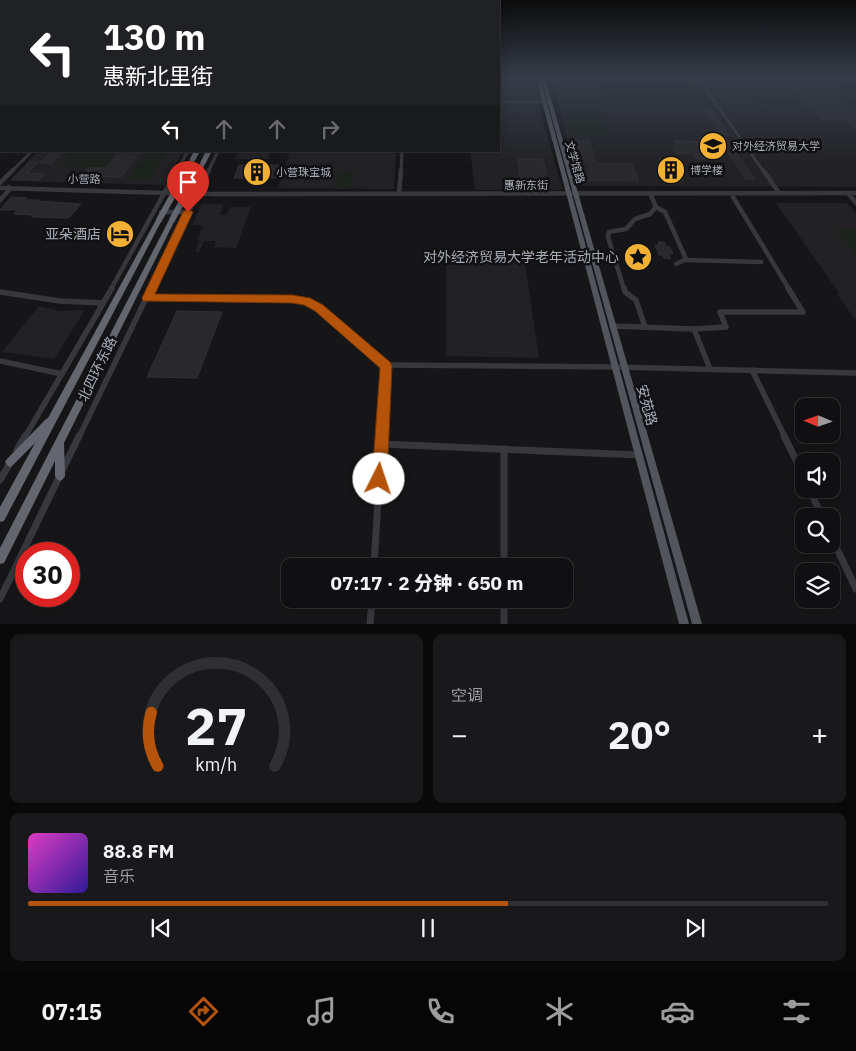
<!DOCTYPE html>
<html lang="zh">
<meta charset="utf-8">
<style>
body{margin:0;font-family:"IBM Plex Sans","Noto Sans SC",sans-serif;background:#19191b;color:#f1f3f6;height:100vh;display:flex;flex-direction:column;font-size:19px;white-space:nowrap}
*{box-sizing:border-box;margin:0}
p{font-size:16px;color:#9c9d9f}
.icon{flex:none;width:28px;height:28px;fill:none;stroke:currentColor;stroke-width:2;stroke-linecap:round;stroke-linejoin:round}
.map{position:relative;height:624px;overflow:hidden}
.side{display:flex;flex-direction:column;gap:10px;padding:10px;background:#09090a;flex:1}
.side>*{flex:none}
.banner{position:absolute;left:0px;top:0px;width:500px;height:152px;box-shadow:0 2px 12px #0003,0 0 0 1px #303032;background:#202124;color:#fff;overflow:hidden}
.needle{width:32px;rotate:272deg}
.fabs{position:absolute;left:795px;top:398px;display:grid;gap:10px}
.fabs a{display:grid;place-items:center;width:45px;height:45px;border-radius:10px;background:#101012;box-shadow:0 2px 12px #0003,0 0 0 1px #303032;font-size:25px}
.speed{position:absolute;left:15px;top:542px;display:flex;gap:10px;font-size:25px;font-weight:700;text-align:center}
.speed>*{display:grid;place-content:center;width:65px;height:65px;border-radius:50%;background:#101012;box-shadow:0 2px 12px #0003,0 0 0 1px #303032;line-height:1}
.speed .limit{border:8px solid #d22;background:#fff;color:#111}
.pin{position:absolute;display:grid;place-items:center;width:42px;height:42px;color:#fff;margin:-51px -21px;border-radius:50% 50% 50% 0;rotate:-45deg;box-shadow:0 0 5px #0007}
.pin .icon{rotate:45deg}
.me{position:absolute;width:55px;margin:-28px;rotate:4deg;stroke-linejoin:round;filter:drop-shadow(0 0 4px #0008)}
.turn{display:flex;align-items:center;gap:18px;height:105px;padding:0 20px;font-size:22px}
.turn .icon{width:65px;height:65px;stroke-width:2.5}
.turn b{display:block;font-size:35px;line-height:42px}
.lanes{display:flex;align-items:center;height:48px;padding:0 20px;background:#0003;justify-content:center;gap:25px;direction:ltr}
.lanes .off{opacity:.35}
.big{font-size:38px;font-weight:800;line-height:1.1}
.side .widget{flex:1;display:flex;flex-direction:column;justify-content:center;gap:8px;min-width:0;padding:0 18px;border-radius:10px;background:#19191b}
.side .dial{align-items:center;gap:0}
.dial svg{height:130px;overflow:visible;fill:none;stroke:#303032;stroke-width:7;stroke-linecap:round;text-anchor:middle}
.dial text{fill:#f1f3f6;stroke:none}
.song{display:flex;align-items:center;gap:15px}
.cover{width:60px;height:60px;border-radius:8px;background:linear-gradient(135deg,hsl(310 70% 55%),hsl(250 70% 35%))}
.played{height:5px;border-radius:2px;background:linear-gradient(90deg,#b45309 60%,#303032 60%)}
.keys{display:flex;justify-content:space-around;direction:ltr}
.heat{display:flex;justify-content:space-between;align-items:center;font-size:28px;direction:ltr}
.side .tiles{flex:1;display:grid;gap:10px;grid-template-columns:1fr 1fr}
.widget:last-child{grid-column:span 2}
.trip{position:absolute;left:281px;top:558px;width:292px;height:50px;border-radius:10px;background:#101012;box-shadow:0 2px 12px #0003,0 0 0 1px #303032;font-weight:800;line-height:50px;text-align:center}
.dock{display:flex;height:80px;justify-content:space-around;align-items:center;background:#060607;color:#9c9d9f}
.dock .icon{width:35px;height:35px}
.dock .active{color:#b45309}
.dock b{font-size:22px;color:#f1f3f6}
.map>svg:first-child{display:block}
.built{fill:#222225}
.green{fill:#1c231d}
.building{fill:#29292c;stroke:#303034}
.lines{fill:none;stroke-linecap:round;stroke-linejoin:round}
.minor-far3{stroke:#37383d;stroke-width:3}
.minor-far2{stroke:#37383d;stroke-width:4.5}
.minor-far1{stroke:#37383d;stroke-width:5.5}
.minor{stroke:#37383d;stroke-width:7}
.major{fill:#53555c;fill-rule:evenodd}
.highway{fill:#63666e;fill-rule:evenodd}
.highway-bridge-far1{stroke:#63666e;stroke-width:5}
.highway-bridge{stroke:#63666e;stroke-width:6}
.route{fill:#b45309;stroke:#753606}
.labels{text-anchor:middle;stroke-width:5;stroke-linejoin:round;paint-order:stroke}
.far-poi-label{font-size:11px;fill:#a8adb8;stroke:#111113;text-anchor:start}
.far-street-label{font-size:11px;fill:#a8adb8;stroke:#111113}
.poi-label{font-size:14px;fill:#a8adb8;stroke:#111113;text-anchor:end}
.street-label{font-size:14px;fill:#a8adb8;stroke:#111113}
</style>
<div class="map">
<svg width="856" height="624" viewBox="0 0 856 624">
<rect width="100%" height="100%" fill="#161618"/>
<g class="built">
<polygon points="499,78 529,78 531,86 536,86 540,99 499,99"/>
<polygon points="551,78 856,78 856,187 580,186"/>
<polygon points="499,104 538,105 563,190 475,190 470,151 499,151"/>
<polygon points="38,151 183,151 165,185 10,181"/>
<polygon points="239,151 271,151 268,159 235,159"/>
<polygon points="290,151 396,151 394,189 278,188"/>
<polygon points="776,203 847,203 856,213 856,321 837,294 839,293"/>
<polygon points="202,204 224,204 220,215 226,215 230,207 251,207 236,248 214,247 216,241 204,241 199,252 195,252 200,240 197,240 203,226 192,225"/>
<polygon points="446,261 525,262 539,358 446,356"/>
<polygon points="39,306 59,311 85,310 54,359 2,352"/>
</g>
<g class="green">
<polygon points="593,78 691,78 708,103 605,102"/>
<polygon points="827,78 856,78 856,95 846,95"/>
<polygon points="566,110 600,111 609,135 572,135"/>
<polygon points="73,151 117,151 104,167 59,166"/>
<polygon points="147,151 167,151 150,179 127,179"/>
<polygon points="339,171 353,171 350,189 335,189"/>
<polygon points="835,230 856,230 856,256"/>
</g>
<g class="building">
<polygon points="788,84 823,84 856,117 856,130 845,119 820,119"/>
<polygon points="714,90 743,91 754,103 724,103"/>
<polygon points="704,110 712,110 729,135 721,135"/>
<polygon points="573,140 589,140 596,163 632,164 639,181 585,180"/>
<polygon points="715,140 727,140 755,179 746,179 727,151 706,151 711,159 696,159 692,153 676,153 673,148 677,148 674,141 700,142 702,145 718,145"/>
<polygon points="52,151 62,151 51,164 40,163"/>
<polygon points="120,151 140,151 121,177 81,176 88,168 107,168"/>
<polygon points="518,159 543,159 547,174 536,183 521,183"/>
<polygon points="659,159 671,159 683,181 670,181"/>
<polygon points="29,162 38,162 27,173 45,174 39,180 12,179"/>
<polygon points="239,165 279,165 275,178 234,178"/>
<polygon points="11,197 27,198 25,200 39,200 38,201 81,204 70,217 66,218 34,217 31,216 33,215 14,214 17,210 0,210"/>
<polygon points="658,242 664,242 666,247 670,247 673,254 669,254 671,259 664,258 663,255 659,255 655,245 659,245"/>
<polygon points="177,311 222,312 197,378 147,377"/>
</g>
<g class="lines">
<g class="minor-far3">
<polyline points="698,78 764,172"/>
<polyline points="499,102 548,102"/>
<polyline points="11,172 32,151"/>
<polyline points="176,172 188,151"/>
<polyline points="208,172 218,151"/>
<polyline points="401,172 402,151"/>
</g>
<g class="minor-far2">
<polyline points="763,170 779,193"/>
<polyline points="176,174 207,174"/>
<polyline points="0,183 13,170"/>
<polyline points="0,188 197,194 856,193"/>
<polyline points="650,193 656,207 665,212 686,259 676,264"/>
<polyline points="848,193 856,203"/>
<polyline points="399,194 401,170"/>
<polyline points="733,197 789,289"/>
<polyline points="0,200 10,189 9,187"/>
<polyline points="161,212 188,212"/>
<polyline points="685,260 761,262"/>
<polyline points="111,289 177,170"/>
<polyline points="151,289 209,170"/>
<polyline points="624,289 608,237 609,232 626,229 635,219 650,214 656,207"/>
</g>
<g class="minor-far1">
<polyline points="624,288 625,292 636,300 645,327"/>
<polyline points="0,292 60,301 103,303"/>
<polyline points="147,298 292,299 306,301 319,308 386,365"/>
<polyline points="612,326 694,329 710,369"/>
<polyline points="694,329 726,327 720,312 803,312 788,288"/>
<polyline points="0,361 62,374"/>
<polyline points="386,365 616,367 856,373"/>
<polyline points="752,370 785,437"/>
<polyline points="25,437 112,288"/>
<polyline points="79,437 151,288"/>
<polyline points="382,437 386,365"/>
</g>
<g class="minor">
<polyline points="784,436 804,476"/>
<polyline points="381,444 639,455"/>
<polyline points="504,449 504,566"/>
<polyline points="17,450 25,436"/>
<polyline points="0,480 12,460"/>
<polyline points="809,489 822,516"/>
<polyline points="831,536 856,589"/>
<polyline points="374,566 382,436"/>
<polyline points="0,599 79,436"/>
<polyline points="504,599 504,624"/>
<polyline points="370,624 372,599"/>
</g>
<g class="major">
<polygon points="536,78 540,78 689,624 679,624"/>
<polygon points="541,78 545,78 702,624 692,624"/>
</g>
<g class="highway">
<polygon points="194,151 200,151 191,168 187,168 186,167"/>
<polygon points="206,151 212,151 203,168 199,168 198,167"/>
<polygon points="159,218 162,220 4,521 0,522 0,507 35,443 13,465 10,467 7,465 5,462 7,459 46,419 48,418 156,220"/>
<polygon points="172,218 175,220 64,443 65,476 63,479 60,481 57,479 55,476 55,461 4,563 0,564 0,548 169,220"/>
</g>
<g class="highway-bridge-far1">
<polyline points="186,172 189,167"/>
<polyline points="199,172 201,167"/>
</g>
<g class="highway-bridge">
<polyline points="159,220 187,170"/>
<polyline points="172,220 199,170"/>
</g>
</g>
<linearGradient id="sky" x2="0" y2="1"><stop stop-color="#0c0c0d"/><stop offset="0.47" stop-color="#363c48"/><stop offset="1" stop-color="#363c48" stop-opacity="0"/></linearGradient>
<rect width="856" height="165" fill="url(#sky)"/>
<polygon class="route" points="188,209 193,212 155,294 292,295 310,298 323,305 390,362 392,366 387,479 384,484 379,486 374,484 372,479 380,368 315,311 304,305 292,303 143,301 142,298 183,212"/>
<defs>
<symbol id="university-disc" viewBox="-11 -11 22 22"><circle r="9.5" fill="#f2b134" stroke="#111113"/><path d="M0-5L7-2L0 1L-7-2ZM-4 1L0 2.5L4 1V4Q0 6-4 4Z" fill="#111"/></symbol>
<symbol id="building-disc" viewBox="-11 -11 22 22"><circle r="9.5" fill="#f2b134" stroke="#111113"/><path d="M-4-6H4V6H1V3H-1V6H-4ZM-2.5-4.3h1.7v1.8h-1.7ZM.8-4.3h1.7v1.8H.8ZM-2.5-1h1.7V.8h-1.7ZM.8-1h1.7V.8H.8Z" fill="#111"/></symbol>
<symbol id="hotel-disc" viewBox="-11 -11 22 22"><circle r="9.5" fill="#f2b134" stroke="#111113"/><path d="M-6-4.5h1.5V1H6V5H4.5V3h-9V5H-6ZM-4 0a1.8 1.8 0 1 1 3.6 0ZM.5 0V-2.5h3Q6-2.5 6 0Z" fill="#111"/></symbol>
<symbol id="sight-disc" viewBox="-11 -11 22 22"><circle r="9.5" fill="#f2b134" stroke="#111113"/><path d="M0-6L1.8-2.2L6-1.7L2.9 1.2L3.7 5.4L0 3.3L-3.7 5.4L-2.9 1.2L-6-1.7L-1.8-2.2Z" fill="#111"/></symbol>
</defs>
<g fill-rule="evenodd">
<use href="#university-disc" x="697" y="130" width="32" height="32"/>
<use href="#building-disc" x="655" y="154" width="32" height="32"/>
<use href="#building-disc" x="241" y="156" width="32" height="32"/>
<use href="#hotel-disc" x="104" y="218" width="32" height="32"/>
<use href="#sight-disc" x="622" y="241" width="32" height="32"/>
</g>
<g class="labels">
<g class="far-poi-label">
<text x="732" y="150">对外经济贸易大学</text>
<text x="690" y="174">博学楼</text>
<text x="276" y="176">小营珠宝城</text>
</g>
<g class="far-street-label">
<text transform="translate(575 162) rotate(74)" y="4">文学馆路</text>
<text transform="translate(84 179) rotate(1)" y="4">小营路</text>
<text x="526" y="189">惠新东街</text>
</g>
<g class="poi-label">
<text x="101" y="239">亚朵酒店</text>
<text x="619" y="262">对外经济贸易大学老年活动中心</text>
</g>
<g class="street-label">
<text transform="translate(97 369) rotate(-64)" y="5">北四环东路</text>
<text transform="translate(647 405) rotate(74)" y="5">安苑路</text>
</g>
</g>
</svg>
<div class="fabs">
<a><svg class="needle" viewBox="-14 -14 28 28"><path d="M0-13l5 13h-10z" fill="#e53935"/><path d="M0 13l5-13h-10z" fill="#9c9d9f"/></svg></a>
<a><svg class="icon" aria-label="sound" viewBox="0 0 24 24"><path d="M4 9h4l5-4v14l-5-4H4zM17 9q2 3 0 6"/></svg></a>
<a><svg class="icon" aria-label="search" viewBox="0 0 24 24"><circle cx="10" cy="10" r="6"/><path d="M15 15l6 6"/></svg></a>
<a><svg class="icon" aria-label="layers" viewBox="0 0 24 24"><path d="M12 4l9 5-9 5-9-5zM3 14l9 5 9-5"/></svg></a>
</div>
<div class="speed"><div class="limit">30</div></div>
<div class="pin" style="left:188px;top:212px;background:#d93025"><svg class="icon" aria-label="arrive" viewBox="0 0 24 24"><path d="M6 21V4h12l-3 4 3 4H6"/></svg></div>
<svg class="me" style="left:379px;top:479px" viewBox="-20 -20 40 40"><circle r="19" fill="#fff"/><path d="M0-13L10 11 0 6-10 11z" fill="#b45309"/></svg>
<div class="trip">07:17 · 2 分钟 · 650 m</div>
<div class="banner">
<div class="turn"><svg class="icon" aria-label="left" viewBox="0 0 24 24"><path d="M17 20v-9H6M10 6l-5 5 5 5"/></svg><div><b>130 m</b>惠新北里街</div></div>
<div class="lanes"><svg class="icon" aria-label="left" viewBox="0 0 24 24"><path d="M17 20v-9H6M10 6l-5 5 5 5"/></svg><svg class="icon off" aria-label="ahead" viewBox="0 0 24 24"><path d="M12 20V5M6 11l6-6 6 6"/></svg><svg class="icon off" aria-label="ahead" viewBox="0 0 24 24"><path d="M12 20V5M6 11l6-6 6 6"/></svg><svg class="icon off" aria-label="right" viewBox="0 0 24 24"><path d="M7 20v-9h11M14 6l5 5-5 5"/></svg></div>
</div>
</div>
<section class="side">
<div class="tiles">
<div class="widget dial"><svg viewBox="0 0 100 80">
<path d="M14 69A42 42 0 1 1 86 69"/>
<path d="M14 69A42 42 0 0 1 10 36" stroke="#b45309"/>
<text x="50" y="56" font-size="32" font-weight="700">27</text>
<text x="50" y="72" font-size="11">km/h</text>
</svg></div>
<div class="widget"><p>空调</p>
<div class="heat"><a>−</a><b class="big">20°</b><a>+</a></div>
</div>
<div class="widget">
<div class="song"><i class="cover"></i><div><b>88.8 FM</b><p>音乐</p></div></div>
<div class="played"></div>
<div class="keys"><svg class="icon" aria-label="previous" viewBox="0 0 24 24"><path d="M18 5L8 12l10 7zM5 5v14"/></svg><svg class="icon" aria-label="pause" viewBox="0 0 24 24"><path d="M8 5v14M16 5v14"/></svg><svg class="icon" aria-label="next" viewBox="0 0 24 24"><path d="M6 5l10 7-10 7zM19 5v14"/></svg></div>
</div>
</div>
</section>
<nav class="dock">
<b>07:15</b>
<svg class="icon active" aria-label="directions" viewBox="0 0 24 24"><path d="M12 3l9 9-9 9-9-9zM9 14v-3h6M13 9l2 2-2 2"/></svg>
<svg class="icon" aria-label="music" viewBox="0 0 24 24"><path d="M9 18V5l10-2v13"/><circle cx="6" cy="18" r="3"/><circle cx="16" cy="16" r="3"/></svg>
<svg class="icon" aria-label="phone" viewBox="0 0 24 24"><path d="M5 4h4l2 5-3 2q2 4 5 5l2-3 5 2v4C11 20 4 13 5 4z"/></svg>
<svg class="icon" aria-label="climate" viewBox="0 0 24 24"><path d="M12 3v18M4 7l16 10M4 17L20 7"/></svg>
<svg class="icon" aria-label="car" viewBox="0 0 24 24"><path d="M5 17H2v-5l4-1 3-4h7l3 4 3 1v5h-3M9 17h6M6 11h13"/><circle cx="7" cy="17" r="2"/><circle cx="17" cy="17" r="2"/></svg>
<svg class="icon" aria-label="filters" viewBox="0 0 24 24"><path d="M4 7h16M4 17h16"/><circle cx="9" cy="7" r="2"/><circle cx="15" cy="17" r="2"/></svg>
</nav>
